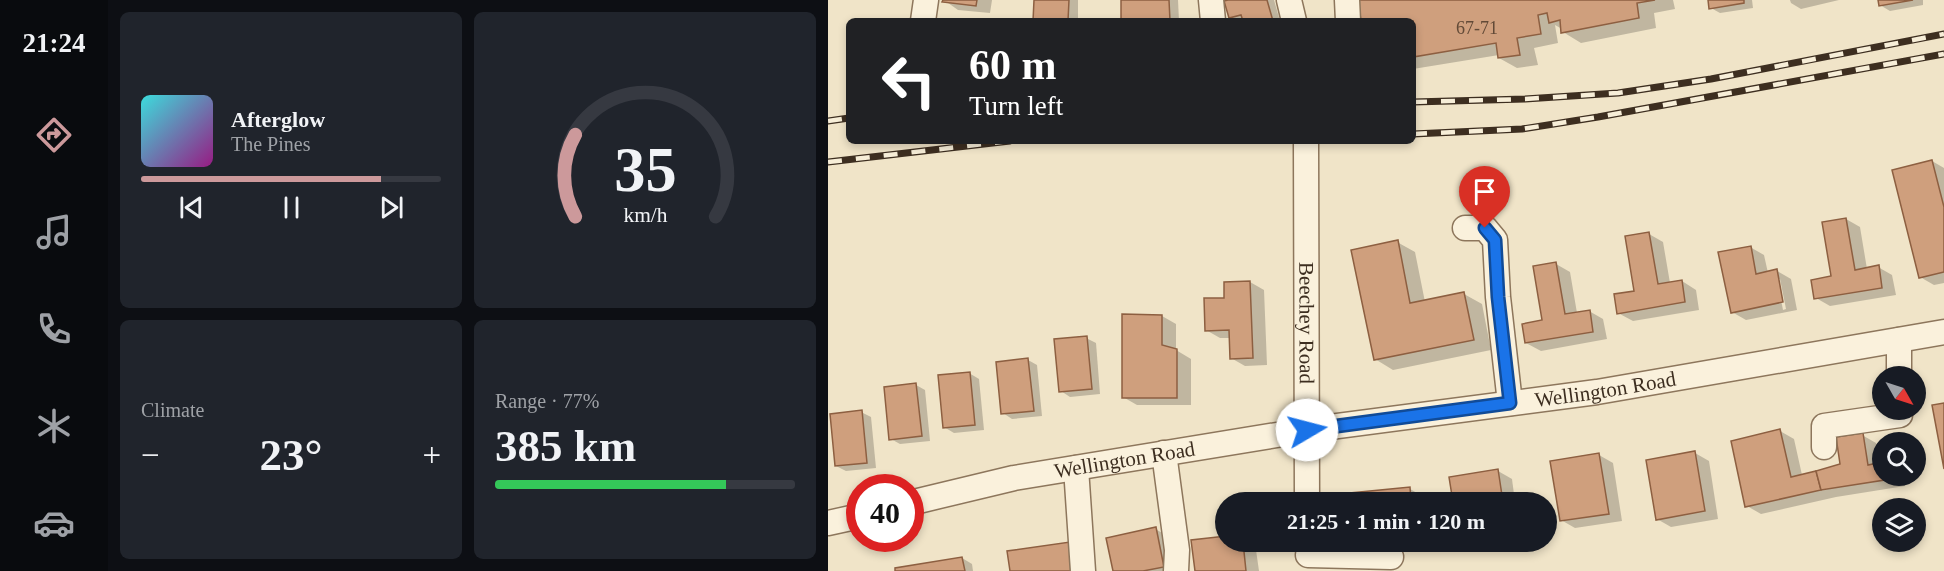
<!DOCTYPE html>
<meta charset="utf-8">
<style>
body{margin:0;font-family:"Times New Roman",serif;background:#20242c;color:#f1f3f6;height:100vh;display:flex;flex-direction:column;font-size:22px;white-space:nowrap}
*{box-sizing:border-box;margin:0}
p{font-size:20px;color:#9ea1a6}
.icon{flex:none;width:33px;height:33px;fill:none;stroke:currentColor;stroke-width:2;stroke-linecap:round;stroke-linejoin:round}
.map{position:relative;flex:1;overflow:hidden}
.panel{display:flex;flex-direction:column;gap:12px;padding:12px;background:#0d0f14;width:720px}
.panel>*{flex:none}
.banner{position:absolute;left:18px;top:18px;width:570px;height:126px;border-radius:9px;box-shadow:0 3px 9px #0003;background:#202124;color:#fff;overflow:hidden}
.needle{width:39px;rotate:129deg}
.fabs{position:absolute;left:1044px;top:366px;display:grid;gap:12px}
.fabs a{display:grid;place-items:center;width:54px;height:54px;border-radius:50%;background:#171b24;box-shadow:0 3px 9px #0003;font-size:30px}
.speed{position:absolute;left:18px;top:474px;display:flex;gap:12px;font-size:30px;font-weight:700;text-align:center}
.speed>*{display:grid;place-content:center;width:78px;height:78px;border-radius:50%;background:#171b24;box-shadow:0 3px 9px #0003;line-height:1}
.speed .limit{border:9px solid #d22;background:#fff;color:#111}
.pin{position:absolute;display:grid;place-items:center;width:51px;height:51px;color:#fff;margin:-62px -26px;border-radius:50% 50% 50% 0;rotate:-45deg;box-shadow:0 0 6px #0007}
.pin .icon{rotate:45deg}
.me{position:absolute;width:66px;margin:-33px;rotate:82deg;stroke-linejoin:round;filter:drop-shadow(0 0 4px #0008)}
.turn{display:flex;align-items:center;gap:21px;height:126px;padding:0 24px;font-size:27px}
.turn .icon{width:78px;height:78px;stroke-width:2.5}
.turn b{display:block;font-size:42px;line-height:51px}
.big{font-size:45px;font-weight:700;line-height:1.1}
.panel .widget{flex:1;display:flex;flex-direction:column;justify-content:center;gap:9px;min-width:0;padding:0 21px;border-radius:9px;background:#20242c}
.panel .dial{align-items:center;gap:0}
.dial svg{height:156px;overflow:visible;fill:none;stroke:#363941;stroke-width:7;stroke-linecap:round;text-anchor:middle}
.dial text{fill:#f1f3f6;stroke:none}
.song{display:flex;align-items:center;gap:18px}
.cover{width:72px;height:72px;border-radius:9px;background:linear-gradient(135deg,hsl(180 70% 55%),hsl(310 70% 35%))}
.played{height:6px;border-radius:3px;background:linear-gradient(90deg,#cc999b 80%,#363941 80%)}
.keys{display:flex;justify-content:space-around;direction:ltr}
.heat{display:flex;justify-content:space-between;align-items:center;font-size:33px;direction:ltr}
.charge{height:9px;border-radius:4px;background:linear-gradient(90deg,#34c759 77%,#363941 0)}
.panel .tiles{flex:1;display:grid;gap:12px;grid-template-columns:repeat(2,1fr)}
.trip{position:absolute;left:387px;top:492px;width:342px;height:60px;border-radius:30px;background:#171b24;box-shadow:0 3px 9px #0003;font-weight:700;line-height:60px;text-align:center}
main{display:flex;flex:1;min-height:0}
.tab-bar{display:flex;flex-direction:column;width:108px;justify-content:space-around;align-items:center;background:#090b0e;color:#9ea1a6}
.tab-bar .icon{width:42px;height:42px}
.tab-bar .selected{color:#cc999b}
.tab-bar b{font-size:27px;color:#f1f3f6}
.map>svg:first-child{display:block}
.shadow{fill:#0003;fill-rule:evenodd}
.building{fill:#cf9f7d;stroke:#8d5f41;stroke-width:1.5}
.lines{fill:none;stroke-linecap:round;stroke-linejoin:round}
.minor-casing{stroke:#8d765c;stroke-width:27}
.minor{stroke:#faf1dc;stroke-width:24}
.rail-casing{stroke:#3d2e20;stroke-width:7}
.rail{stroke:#f7eed8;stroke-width:4.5;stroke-dasharray:14;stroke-linecap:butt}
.route-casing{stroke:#114b97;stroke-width:15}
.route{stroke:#1a73e8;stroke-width:10}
.labels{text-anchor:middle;stroke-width:6;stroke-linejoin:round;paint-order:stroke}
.number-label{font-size:18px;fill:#624a37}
.street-label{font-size:21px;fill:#3d2e20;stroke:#f7eed8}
</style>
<main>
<nav class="tab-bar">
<b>21:24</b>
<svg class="icon selected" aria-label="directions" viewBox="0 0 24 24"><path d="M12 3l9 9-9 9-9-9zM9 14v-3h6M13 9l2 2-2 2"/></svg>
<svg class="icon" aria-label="music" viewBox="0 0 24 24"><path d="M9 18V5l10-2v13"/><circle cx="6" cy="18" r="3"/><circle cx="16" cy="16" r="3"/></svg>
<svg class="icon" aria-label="phone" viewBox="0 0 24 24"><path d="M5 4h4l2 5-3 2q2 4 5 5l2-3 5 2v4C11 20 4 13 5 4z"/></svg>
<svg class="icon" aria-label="climate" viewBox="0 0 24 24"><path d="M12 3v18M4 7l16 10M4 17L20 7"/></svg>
<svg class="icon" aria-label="car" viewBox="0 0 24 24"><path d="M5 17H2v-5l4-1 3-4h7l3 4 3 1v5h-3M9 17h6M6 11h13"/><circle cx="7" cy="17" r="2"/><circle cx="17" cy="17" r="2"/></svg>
</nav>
<section class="panel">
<div class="tiles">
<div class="widget">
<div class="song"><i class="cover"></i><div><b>Afterglow</b><p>The Pines</p></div></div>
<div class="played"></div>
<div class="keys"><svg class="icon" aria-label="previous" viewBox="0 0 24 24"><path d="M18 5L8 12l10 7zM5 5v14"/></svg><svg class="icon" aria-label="pause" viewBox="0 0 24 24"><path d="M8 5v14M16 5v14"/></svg><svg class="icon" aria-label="next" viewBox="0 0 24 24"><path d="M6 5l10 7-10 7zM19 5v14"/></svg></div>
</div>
<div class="widget dial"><svg viewBox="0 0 100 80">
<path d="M14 69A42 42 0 1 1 86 69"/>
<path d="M14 69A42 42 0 0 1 14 27" stroke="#cc999b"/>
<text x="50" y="56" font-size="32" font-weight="700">35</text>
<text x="50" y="72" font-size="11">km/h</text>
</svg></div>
<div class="widget"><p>Climate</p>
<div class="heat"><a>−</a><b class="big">23°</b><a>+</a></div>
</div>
<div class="widget"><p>Range · 77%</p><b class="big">385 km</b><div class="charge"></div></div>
</div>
</section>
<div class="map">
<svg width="1116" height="571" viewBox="0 0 1116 571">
<rect width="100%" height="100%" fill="#f0e4c8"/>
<g class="shadow">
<polygon points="116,0 164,0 162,13 130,10"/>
<polygon points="208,0 250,0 250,21 206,21"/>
<polygon points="294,0 350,0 351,21 295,21"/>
<polygon points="405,0 446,0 452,21 409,21 402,17"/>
<polygon points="531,0 845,0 847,9 826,13 828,28 753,43 735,32 734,29 727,25 730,43 706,48 710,65 689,68 671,58 671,55 585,69 585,21 535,21"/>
<polygon points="882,0 924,0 925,8 892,13 883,8"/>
<polygon points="962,0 1011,0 973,9 963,3"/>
<polygon points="1051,0 1095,0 1095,5 1062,11 1052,5"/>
<polygon points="1104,161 1116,168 1116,283 1106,285 1092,277"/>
<polygon points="1018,219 1032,227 1039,269 1050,267 1064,275 1068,295 1002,306 988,298 1005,278"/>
<polygon points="821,234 835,242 842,283 854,281 868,290 871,310 805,321 790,313 808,292"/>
<polygon points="569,242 587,252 597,302 636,294 654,304 663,350 565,370 547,359"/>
<path d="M 922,247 L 936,255 L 940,273 L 949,271 L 963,279 L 969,310 L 918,320 L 904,312 ZM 949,279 L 952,279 L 958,309 L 955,310 Z"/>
<polygon points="728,264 742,272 749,313 761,311 775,319 779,339 713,351 698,343 716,322"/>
<polygon points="422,282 436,290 439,365 417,366 403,358 403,338 392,338 378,330 398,299"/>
<polygon points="334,316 348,324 348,350 363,359 363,405 309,405 295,397"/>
<polygon points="258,338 268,343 272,394 242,397 233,391"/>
<polygon points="200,360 209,365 214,416 184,419 175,413"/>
<polygon points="141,373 151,379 156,430 126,433 116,427"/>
<polygon points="88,385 97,390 102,441 72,444 63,439"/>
<polygon points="33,412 43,417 48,468 18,471 8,466"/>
<polygon points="952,431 966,439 974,475 1014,465 1034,435 1048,443 1052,464 1054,464 1054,476 1075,476 1077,486 1008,497 933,514 919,506"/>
<polygon points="867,453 881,461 890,519 843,527 829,519"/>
<polygon points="771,455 785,463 794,521 747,528 733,520"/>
<polygon points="670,471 684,479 687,502 626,502 622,478"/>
<polygon points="582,489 596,497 596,502 524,502 523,494"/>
<polygon points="327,529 342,537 348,571 286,571"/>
<polygon points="398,542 424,542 427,543 431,571 369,571"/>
<polygon points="528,542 600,542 600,544 541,549"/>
<polygon points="641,542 663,542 646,544"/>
<polygon points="134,558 144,564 145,571 69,571"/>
</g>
<g class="building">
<polygon points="115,0 149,0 148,6 114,2"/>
<polygon points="206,0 241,0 240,21 205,21"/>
<polygon points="293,0 341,0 342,21 293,21"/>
<polygon points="400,0 439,0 445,21 415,21 413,15 401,18 396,1"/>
<polygon points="530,0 827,0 809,3 811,18 733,33 732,20 721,23 719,13 710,15 713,34 689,38 692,55 670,58 668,43 585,57 585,21 533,21"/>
<polygon points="880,0 916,0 916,3 881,9"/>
<polygon points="1050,0 1085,0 1051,6"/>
<polygon points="1104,160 1116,207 1116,272 1091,278 1064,170"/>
<polygon points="1018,218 1027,270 1051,265 1054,288 986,299 983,280 1003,276 994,222"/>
<polygon points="821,232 830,284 854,280 857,302 789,314 786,294 806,291 797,236"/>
<polygon points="570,240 582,303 636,292 646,340 546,360 523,250"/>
<polygon points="923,246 928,274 949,269 955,302 903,313 890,252"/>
<polygon points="728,262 737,314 762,310 765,332 697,343 694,324 714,320 705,266"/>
<polygon points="422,281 425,358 402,359 401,330 377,331 376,298 396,298 396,282"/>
<polygon points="294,314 334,315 334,345 349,349 349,398 294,398"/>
<polygon points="259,336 264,389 231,392 226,339"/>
<polygon points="200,358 206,411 173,414 168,362"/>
<polygon points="142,372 147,425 115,428 110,375"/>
<polygon points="88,383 94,436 61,440 56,387"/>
<polygon points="1116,403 1116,469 1104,405"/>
<polygon points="34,410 39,463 7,466 2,414"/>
<polygon points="952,429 963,477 988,471 993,490 917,507 903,441"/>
<polygon points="1035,433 1040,465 1054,462 1054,476 1063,476 1063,479 993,490 988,471 1012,464 1008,437"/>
<polygon points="867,451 877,511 828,520 818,460"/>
<polygon points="771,453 781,514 732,521 722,461"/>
<polygon points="670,469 675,502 625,502 621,477"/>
<polygon points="582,487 583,502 523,502 522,493"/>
<polygon points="328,527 336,567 315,571 285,571 278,538"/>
<polygon points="398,536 398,542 415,542 418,571 367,571 363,540"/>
<polygon points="242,542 246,571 182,571 179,551"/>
<polygon points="134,557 137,571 67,571 67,568"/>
</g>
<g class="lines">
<defs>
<g id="minor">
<polyline points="383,0 385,21"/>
<polyline points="461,0 466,21"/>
<polyline points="519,0 520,21"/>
<polyline points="95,21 98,0"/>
<path id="s1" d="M 478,141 L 479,502"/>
<polyline points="637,228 657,228 667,240 670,297 682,403"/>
<polyline points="1071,340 1071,376"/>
<polyline points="996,447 996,426 1072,415 1072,410"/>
<polyline points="336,453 349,550 348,571"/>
<polyline points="248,468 255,571"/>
<path id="s2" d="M 82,503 L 186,478 L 479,430 L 769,392 L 1116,332"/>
<polyline points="0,523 32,516"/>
<polyline points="480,555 563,557"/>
</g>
</defs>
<use href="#minor" class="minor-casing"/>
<use href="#minor" class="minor"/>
<defs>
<g id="rail">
<polyline points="585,102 697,99 790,93 883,79 1116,34"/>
<polyline points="0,121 21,118"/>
<polyline points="585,134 694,129 770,117 1116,54"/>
<polyline points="0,162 182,141"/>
</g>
</defs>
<use href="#rail" class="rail-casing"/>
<use href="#rail" class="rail"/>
</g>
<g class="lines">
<defs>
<polyline id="route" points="479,430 682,403 670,297 667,240 657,228"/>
</defs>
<use href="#route" class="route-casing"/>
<use href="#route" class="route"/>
</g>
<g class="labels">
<g class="number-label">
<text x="649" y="34">67-71</text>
</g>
<g class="street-label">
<text dy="7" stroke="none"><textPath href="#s1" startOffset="182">Beechey Road</textPath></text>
<text dy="7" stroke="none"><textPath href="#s2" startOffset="705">Wellington Road</textPath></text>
<text dy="7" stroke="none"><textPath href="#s2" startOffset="219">Wellington Road</textPath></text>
</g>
</g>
</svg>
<div class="fabs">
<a><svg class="needle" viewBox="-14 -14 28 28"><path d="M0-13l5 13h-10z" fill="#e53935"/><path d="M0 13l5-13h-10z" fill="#9ea1a6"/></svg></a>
<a><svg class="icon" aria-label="search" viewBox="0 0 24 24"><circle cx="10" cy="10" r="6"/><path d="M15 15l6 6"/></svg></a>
<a><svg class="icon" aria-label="layers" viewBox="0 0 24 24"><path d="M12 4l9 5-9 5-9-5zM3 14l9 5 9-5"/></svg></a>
</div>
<div class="speed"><div class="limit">40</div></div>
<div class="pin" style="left:657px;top:228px;background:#d93025"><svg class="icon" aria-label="arrive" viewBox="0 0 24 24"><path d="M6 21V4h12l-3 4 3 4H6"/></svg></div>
<svg class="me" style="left:479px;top:430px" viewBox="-20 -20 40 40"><circle r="19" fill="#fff"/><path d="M0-13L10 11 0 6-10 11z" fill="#1a73e8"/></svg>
<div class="trip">21:25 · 1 min · 120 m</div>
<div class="banner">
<div class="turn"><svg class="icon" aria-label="left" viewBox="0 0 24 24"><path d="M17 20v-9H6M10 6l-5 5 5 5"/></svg><div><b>60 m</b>Turn left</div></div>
</div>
</div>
</main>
